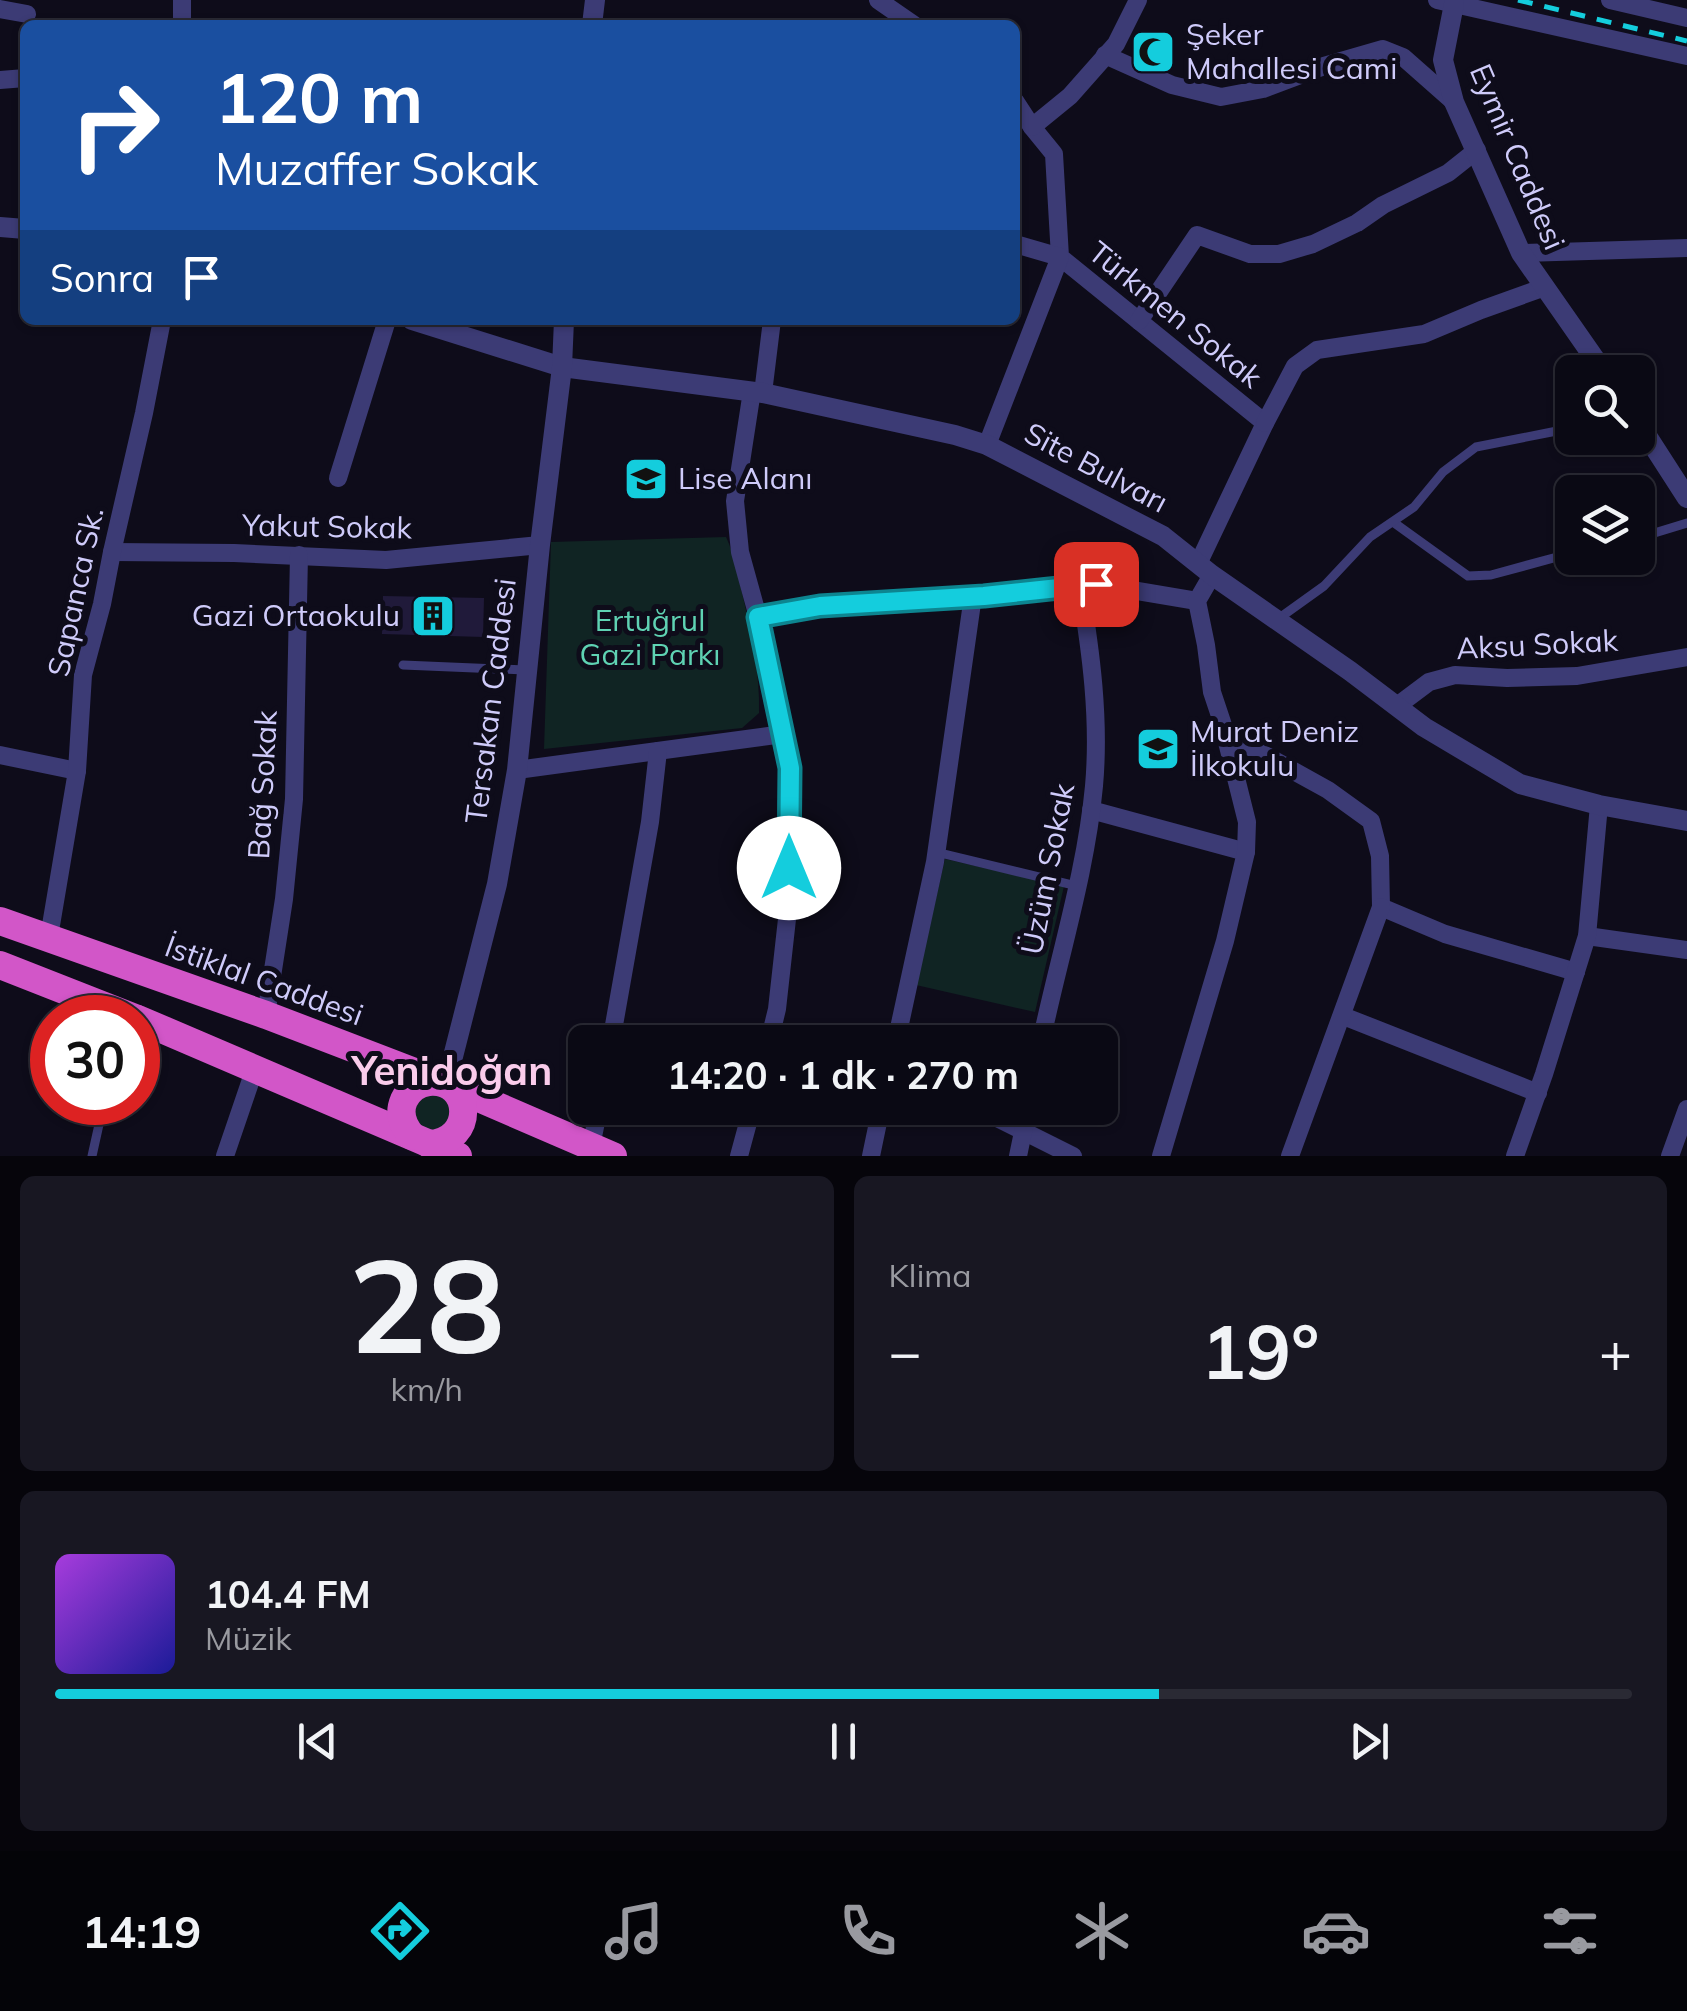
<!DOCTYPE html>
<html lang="tr">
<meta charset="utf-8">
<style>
body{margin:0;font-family:Mulish,sans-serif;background:#181722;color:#f1f3f6;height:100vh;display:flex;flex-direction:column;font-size:38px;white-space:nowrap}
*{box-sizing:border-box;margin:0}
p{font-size:32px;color:#999aa0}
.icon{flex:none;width:55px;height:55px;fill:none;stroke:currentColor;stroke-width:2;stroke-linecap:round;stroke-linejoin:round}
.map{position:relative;height:1156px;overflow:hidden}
.sheet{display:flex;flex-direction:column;gap:20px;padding:20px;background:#06050b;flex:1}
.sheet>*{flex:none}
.guide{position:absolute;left:20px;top:20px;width:1000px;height:305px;border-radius:15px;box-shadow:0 2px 8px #0004,0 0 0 2px #2a2a34;background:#1a4fa0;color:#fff;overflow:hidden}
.controls{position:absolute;left:1555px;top:355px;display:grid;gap:20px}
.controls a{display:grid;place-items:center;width:100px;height:100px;border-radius:15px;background:#0a0914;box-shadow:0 2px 8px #0004,0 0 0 2px #2a2a34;font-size:50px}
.speed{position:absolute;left:30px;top:995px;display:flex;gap:20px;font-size:50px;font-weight:700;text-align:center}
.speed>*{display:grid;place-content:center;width:130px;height:130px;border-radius:50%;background:#0a0914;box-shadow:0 2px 8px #0004,0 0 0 2px #2a2a34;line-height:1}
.speed .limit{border:15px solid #d22;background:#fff;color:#111}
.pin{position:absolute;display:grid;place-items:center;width:85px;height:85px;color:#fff;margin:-42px;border-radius:20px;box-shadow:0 5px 15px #0006}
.me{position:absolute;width:110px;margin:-55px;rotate:0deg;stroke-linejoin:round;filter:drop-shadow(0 0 8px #0008)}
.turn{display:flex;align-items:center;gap:35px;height:210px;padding:0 30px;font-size:45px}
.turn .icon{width:130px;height:130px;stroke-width:2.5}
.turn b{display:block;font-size:70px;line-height:85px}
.then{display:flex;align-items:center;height:95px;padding:0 30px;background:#0003;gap:20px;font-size:38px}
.big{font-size:75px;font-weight:700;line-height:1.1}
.sheet .widget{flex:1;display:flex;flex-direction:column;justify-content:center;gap:15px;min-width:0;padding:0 35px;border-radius:15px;background:#181722}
.sheet .dial{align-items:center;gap:0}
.dial b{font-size:130px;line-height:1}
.song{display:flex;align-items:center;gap:30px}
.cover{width:120px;height:120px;border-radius:15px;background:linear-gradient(135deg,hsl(280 70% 55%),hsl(240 70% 35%))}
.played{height:10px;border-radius:5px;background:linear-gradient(90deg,#14cddd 70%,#2a2a34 70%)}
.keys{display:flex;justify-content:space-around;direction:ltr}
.heat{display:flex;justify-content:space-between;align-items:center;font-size:55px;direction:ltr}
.sheet .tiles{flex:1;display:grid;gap:20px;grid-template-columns:1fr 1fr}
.widget:last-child{grid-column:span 2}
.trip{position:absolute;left:568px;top:1025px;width:550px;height:100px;border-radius:15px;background:#0a0914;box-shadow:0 2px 8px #0004,0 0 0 2px #2a2a34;font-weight:700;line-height:100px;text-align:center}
.menu{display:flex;height:160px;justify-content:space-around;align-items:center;background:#040408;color:#999aa0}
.menu .icon{width:70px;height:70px}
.menu .current{color:#14cddd}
.menu b{font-size:45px;color:#f1f3f6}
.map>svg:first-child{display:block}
.green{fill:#102423}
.building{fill:#201a3a}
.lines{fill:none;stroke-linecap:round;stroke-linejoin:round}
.service{stroke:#3c3b75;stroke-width:9}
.minor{stroke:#3c3b75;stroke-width:18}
.tertiary{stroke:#3c3b75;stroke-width:20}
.trunk{stroke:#d256c8;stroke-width:28}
.rail{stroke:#14cddd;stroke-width:5;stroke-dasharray:15 12;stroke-linecap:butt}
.route-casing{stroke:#0d8590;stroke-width:25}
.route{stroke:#14cddd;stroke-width:18}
.labels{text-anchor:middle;stroke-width:10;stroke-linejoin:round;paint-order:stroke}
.poi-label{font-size:30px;fill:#cfcbfa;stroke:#0e0c1a;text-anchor:start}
.street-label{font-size:30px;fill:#cfcbfa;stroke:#0e0c1a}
.park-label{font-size:30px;fill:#5fd2b3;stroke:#0e0c1a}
.district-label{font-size:40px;font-weight:bold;fill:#facceb;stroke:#0e0c1a}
</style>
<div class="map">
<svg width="1687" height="1156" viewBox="0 0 1687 1156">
<rect width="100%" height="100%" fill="#0e0c1a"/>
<g class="green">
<path d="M 726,537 C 735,556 738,577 743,597 C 752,636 760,674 759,713 L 742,728 L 544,749 L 551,542 Z"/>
<polygon points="945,859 1064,886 1035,1012 916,985"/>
<polygon points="424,1093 445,1095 454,1121 424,1135 410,1110"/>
</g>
<g class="building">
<polygon points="1141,33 1174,46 1166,68 1133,54"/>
<polygon points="383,596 484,598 483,637 382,634"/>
</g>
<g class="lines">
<g class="service">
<polyline points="1393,522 1468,576 1491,575 1572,553"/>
<polyline points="1638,538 1687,523"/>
<polyline points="1278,619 1324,586 1370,537 1414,507 1443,472 1476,447 1572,428"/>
<polyline points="403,665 525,670"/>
<polyline points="936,852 1077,886"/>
<polyline points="92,1156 104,1102"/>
</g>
<g class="minor">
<polyline points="878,0 914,25"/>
<polyline points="1437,0 1687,56"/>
<polyline points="1610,0 1687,18"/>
<polyline points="0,9 27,14"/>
<polyline points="182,25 182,0"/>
<polyline points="1105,55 1172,85 1221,97 1263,89 1324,66 1383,49 1403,57 1454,102"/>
<polyline points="0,80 25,78"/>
<polyline points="1015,101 1032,127 1054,154 1060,257 1265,423 1198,564"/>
<polyline points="1032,127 1070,96 1116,44 1138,0"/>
<polyline points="1521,253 1687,248"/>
<polyline points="1139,321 1197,235 1250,254 1279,254 1313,244 1357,223 1383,205 1448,173 1477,150"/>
<polyline points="752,391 735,501 740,552 758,617 789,768 789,901 777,1009 769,1042"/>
<polyline points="763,393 772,320"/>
<polyline points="1265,423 1295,366 1317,350 1424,334 1481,310 1545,287"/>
<polyline points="987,445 1060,257 1015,244"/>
<polyline points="338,478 387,320"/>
<polyline points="112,552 234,553 386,560 540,545"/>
<polyline points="758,617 820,606 984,595 1096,584 1197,601"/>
<polyline points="1397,706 1429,682 1455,675 1507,678 1577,676 1687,657"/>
<polyline points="1225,733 1328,790 1371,821 1380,856 1381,907 1445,934 1576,972"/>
<polyline points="0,755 77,771"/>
<polyline points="517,770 783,734"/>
<polyline points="1091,810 1246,852"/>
<polyline points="1587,936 1687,950"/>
<polyline points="49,937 77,771 83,675 102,604 112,552 144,413 162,320"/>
<polyline points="266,1015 284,899 294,799 299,555"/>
<polyline points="1343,1016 1538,1093"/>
<polyline points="611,1042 650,822 658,751"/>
<polyline points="896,1042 935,862 973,596"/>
<path d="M 1041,1042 C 1059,957 1086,872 1094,786 C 1100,719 1091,652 1080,586"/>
<polyline points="977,1108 1073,1156"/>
<polyline points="591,1146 599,1108"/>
<polyline points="225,1156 255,1068"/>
<polyline points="739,1156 752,1108"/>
<polyline points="871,1156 881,1108"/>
<polyline points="1018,1156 1028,1108"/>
<polyline points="1161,1156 1225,941 1246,852 1247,822 1222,722 1212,692 1206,645 1197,601 1212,575"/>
<polyline points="1290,1156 1381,907"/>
<polyline points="1515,1156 1544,1074 1587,936 1599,805"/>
<polyline points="1670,1156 1687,1109"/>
</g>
<g class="tertiary">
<polyline points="1454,4 1443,60 1454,102 1521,253 1604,372"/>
<polyline points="592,25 595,0"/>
<polyline points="0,227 25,229"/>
<polyline points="412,320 562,367 763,393 955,435 987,445 1163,536 1212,575 1350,671 1424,727 1520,784 1599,805 1687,821"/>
<polyline points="1638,422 1687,498"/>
<polyline points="446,1084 497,884 517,770 540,545 562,367 564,320"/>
</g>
<g class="trunk">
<polyline points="0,921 266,1015 446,1084 613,1156"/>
<polyline points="0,965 135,1018"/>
<polyline points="138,1019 458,1156"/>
<path d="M 412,1136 C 403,1126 398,1114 404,1100 C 409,1090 418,1083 429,1082 C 472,1078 477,1141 429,1144"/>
</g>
<polyline class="rail" points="1518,0 1687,41"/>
</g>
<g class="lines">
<defs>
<polyline id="route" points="789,868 790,768 758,617 820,606 984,596 1096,584"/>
</defs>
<use href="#route" class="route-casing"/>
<use href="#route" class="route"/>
</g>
<defs>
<symbol id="mosque-square" viewBox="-11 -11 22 22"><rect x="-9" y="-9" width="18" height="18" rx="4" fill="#14cddd" stroke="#0e0c1a"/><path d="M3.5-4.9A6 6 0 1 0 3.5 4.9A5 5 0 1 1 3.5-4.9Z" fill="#111"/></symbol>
<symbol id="school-square" viewBox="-11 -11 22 22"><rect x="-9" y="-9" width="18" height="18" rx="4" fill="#14cddd" stroke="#0e0c1a"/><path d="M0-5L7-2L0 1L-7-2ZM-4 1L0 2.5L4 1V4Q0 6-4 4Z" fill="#111"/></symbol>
<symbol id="building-square" viewBox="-11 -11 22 22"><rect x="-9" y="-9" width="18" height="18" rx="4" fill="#14cddd" stroke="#0e0c1a"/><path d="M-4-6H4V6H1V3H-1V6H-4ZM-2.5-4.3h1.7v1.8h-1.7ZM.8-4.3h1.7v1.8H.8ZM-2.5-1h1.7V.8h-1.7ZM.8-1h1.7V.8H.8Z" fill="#111"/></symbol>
</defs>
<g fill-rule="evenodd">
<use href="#mosque-square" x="1128" y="27" width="50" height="50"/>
<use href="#school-square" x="621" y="454" width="50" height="50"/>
<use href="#building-square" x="408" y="591" width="50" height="50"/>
<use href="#school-square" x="1133" y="724" width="50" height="50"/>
</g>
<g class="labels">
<g class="poi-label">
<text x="1186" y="45">Şeker<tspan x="1186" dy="34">Mahallesi Cami</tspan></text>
<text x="678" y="489">Lise Alanı</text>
<text x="400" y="626" text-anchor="end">Gazi Ortaokulu</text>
<text x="1190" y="742">Murat Deniz<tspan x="1190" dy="34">İlkokulu</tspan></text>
</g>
<g class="street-label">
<text transform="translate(1517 157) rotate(67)" y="10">Eymir Caddesi</text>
<text transform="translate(1175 315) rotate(39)" y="10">Türkmen Sokak</text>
<text transform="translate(1096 468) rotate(28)" y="10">Site Bulvarı</text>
<text transform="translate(327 527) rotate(1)" y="10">Yakut Sokak</text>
<text transform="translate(76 592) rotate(-78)" y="10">Sapanca Sk.</text>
<text transform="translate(1537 645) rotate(-3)" y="10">Aksu Sokak</text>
<text transform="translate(491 701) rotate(-83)" y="10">Tersakan Caddesi</text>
<text transform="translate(263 785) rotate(-87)" y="10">Bağ Sokak</text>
<text transform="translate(1048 869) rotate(-79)" y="10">Üzüm Sokak</text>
<text transform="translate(264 981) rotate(20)" y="10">İstiklal Caddesi</text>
</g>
<g class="park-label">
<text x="650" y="631">Ertuğrul<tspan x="650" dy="34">Gazi Parkı</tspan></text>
</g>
<g class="district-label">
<text x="452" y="1085">Yenidoğan</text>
</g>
</g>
</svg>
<div class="controls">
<a><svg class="icon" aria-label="search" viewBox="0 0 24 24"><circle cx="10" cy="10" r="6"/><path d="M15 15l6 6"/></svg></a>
<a><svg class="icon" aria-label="layers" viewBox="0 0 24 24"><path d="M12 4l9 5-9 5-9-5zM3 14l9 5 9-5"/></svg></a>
</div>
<div class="speed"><div class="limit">30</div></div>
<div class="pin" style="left:1096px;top:584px;background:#d93025"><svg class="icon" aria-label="arrive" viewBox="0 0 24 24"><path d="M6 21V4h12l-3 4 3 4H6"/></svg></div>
<svg class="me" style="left:789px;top:868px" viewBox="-20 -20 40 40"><circle r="19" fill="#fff"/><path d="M0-13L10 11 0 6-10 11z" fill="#14cddd"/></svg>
<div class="trip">14:20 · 1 dk · 270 m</div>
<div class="guide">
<div class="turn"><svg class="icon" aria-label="right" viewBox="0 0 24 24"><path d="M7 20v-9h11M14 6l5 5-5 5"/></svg><div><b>120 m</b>Muzaffer Sokak</div></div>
<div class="then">Sonra<svg class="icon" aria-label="arrive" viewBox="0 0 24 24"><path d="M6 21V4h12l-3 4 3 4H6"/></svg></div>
</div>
</div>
<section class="sheet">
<div class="tiles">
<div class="widget dial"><b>28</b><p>km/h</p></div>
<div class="widget"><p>Klima</p>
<div class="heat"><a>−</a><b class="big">19°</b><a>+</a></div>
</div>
<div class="widget">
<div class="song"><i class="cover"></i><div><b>104.4 FM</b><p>Müzik</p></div></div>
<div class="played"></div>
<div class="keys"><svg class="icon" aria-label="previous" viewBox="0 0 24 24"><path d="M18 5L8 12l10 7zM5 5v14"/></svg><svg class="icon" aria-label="pause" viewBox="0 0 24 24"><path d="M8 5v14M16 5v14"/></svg><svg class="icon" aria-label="next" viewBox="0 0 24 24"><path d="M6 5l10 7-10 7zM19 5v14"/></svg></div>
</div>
</div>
</section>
<nav class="menu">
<b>14:19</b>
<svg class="icon current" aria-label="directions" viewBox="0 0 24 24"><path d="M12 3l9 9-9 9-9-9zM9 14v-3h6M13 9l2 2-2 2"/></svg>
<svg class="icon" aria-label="music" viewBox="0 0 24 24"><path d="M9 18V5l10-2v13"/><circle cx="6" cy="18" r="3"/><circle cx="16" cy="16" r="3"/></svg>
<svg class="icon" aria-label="phone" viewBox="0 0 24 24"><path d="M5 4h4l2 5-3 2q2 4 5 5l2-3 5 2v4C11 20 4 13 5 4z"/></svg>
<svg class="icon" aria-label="climate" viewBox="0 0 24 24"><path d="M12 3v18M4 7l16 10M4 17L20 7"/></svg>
<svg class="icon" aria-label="car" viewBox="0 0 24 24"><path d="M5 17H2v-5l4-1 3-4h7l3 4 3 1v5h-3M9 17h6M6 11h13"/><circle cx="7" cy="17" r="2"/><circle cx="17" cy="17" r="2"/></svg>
<svg class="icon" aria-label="filters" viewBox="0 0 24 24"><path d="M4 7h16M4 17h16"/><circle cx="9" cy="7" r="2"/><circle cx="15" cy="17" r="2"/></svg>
</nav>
